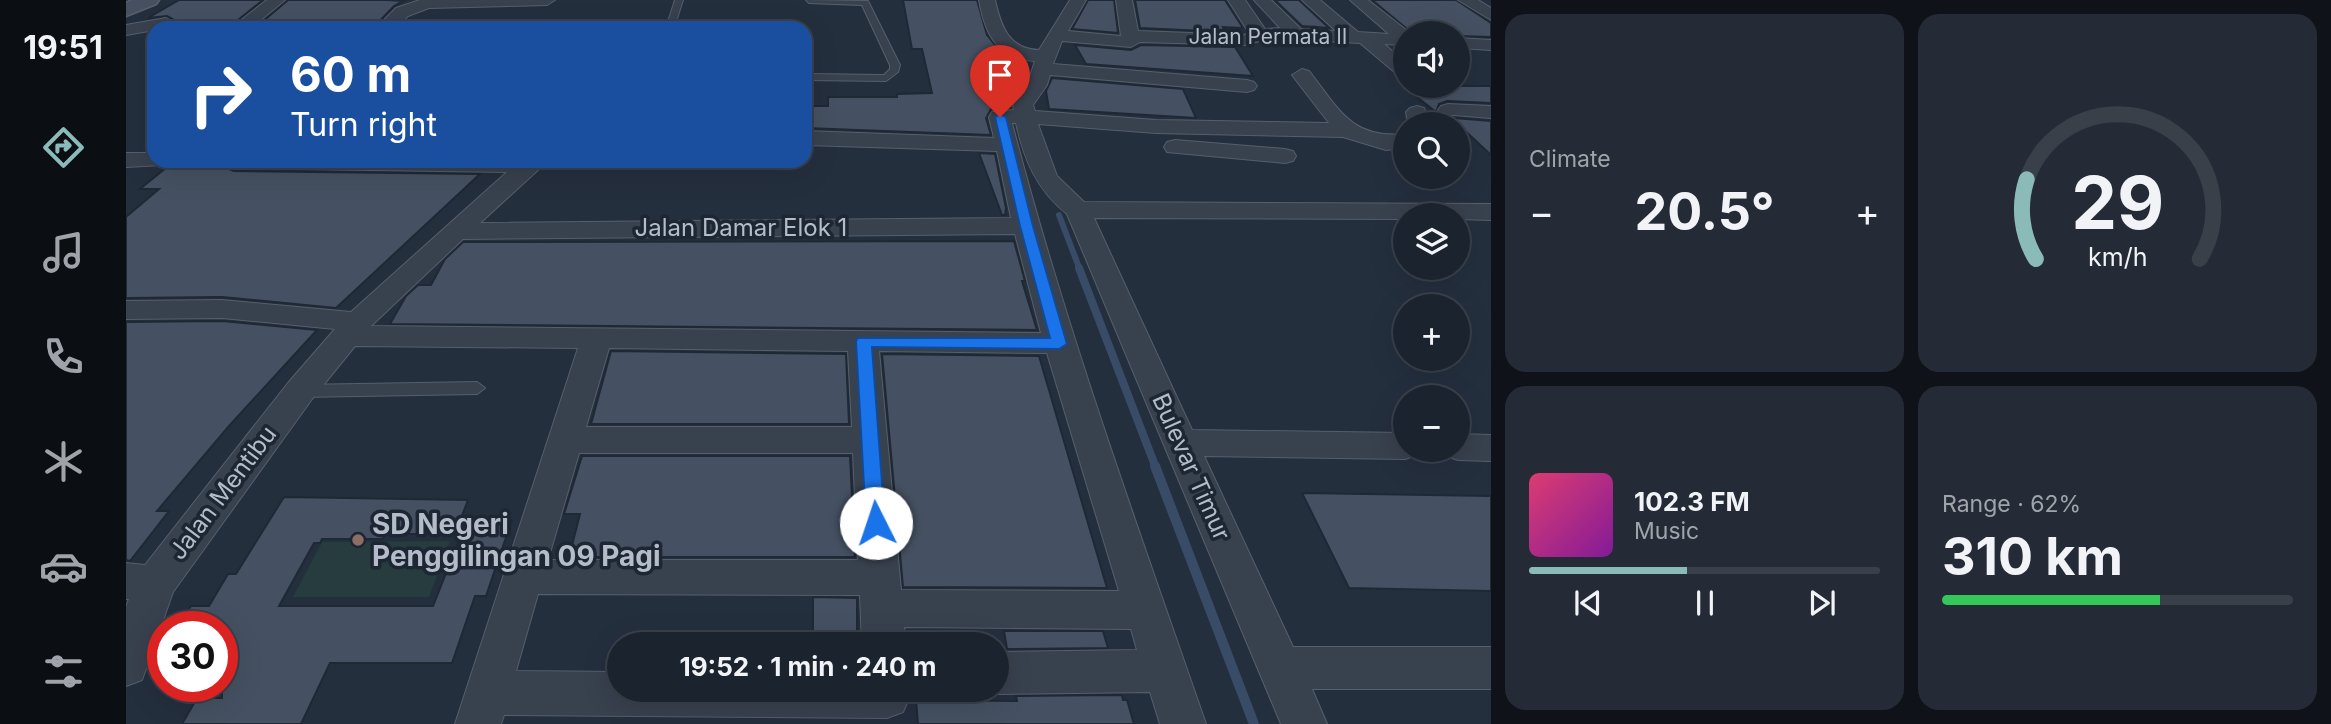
<!DOCTYPE html>
<meta charset="utf-8">
<style>
body{margin:0;font-family:Inter,sans-serif;background:#242b36;color:#f1f3f6;height:100vh;display:flex;flex-direction:column;font-size:26px;white-space:nowrap}
*{box-sizing:border-box;margin:0}
p{font-size:23px;color:#a0a4aa}
.icon{flex:none;width:38px;height:38px;fill:none;stroke:currentColor;stroke-width:2;stroke-linecap:round;stroke-linejoin:round}
.map{position:relative;flex:1;overflow:hidden}
.side{display:flex;flex-direction:column;gap:14px;padding:14px;background:#0f1319;width:840px}
.side>*{flex:none}
.hud{position:absolute;left:21px;top:21px;width:665px;height:147px;border-radius:21px;box-shadow:0 7px 28px #0002,0 0 0 2px #39404a;background:#1a4fa0;color:#fff;overflow:hidden}
.tools{position:absolute;left:1267px;top:21px;display:grid;gap:14px}
.tools a{display:grid;place-items:center;width:77px;height:77px;border-radius:50%;background:#1b232e;box-shadow:0 7px 28px #0002,0 0 0 2px #39404a;font-size:35px}
.speed{position:absolute;left:21px;top:611px;display:flex;gap:14px;font-size:35px;font-weight:700;text-align:center}
.speed>*{display:grid;place-content:center;width:91px;height:91px;border-radius:50%;background:#1b232e;box-shadow:0 7px 28px #0002,0 0 0 2px #39404a;line-height:1}
.speed .limit{border:10px solid #d22;background:#fff;color:#111}
.pin{position:absolute;display:grid;place-items:center;width:60px;height:60px;color:#fff;margin:-72px -30px;border-radius:50% 50% 50% 0;rotate:-45deg;box-shadow:0 0 7px #0007}
.pin .icon{rotate:45deg}
.me{position:absolute;width:77px;margin:-38px;rotate:356deg;stroke-linejoin:round;filter:drop-shadow(0 0 5px #0008)}
.turn{display:flex;align-items:center;gap:24px;height:147px;padding:0 28px;font-size:32px}
.turn .icon{width:91px;height:91px;stroke-width:2.5}
.turn b{display:block;font-size:49px;line-height:60px}
.big{font-size:52px;font-weight:700;line-height:1.1}
.side .tile{flex:1;display:flex;flex-direction:column;justify-content:center;gap:10px;min-width:0;padding:0 24px;border-radius:21px;background:#242b36}
.side .dial{align-items:center;gap:0}
.dial svg{height:182px;overflow:visible;fill:none;stroke:#39404a;stroke-width:7;stroke-linecap:round;text-anchor:middle}
.dial text{fill:#f1f3f6;stroke:none}
.song{display:flex;align-items:center;gap:21px}
.cover{width:84px;height:84px;border-radius:10px;background:linear-gradient(135deg,hsl(340 70% 55%),hsl(290 70% 35%))}
.played{height:7px;border-radius:4px;background:linear-gradient(90deg,#8bbbb9 45%,#39404a 45%)}
.keys{display:flex;justify-content:space-around;direction:ltr}
.heat{display:flex;justify-content:space-between;align-items:center;font-size:38px;direction:ltr}
.charge{height:10px;border-radius:5px;background:linear-gradient(90deg,#34c759 62%,#39404a 0)}
.side .tiles{flex:1;display:grid;gap:14px;grid-template-columns:repeat(2,1fr)}
.trip{position:absolute;left:481px;top:632px;width:402px;height:70px;border-radius:35px;background:#1b232e;box-shadow:0 7px 28px #0002,0 0 0 2px #39404a;font-weight:700;line-height:70px;text-align:center}
main{display:flex;flex:1;min-height:0}
.tab-bar{display:flex;flex-direction:column;width:126px;justify-content:space-around;align-items:center;background:#0b0e12;color:#a0a4aa}
.tab-bar .icon{width:49px;height:49px}
.tab-bar .selected{color:#8bbbb9}
.tab-bar b{font-size:32px;color:#f1f3f6}
.map>svg:first-child{display:block}
.green{fill:#263c3f}
.lines{fill:none;stroke-linecap:round;stroke-linejoin:round}
.stream-far2{stroke:#394c67;stroke-width:6}
.stream-far1{stroke:#394c67;stroke-width:8}
.stream{stroke:#394c67;stroke-width:10}
.building{fill:#455162;stroke:#1f2835;stroke-width:2}
.lane-casing{stroke:#565f6c;stroke-width:2}
.street-casing{stroke:#565f6c;stroke-width:2}
.secondary-casing{stroke:#565f6c;stroke-width:3}
.lane{fill:#38414e;fill-rule:evenodd}
.street{fill:#38414e;fill-rule:evenodd}
.secondary{fill:#465061;fill-rule:evenodd}
.route{fill:#1a73e8;stroke:#114b97;stroke-width:2}
.education-dot{fill:#8d6e63;stroke:#1d2633;stroke-width:2.5}
.labels{text-anchor:middle;stroke-width:7;stroke-linejoin:round;paint-order:stroke}
.far-street-label{font-size:21px;fill:#b4bcc9;stroke:#1d2633}
.street-label{font-size:24px;fill:#b4bcc9;stroke:#1d2633}
.near-poi-label{font-size:28px;font-weight:bold;fill:#b4bcc9;stroke:#1d2633;text-anchor:start}
</style>
<main>
<nav class="tab-bar">
<b>19:51</b>
<svg class="icon selected" aria-label="directions" viewBox="0 0 24 24"><path d="M12 3l9 9-9 9-9-9zM9 14v-3h6M13 9l2 2-2 2"/></svg>
<svg class="icon" aria-label="music" viewBox="0 0 24 24"><path d="M9 18V5l10-2v13"/><circle cx="6" cy="18" r="3"/><circle cx="16" cy="16" r="3"/></svg>
<svg class="icon" aria-label="phone" viewBox="0 0 24 24"><path d="M5 4h4l2 5-3 2q2 4 5 5l2-3 5 2v4C11 20 4 13 5 4z"/></svg>
<svg class="icon" aria-label="climate" viewBox="0 0 24 24"><path d="M12 3v18M4 7l16 10M4 17L20 7"/></svg>
<svg class="icon" aria-label="car" viewBox="0 0 24 24"><path d="M5 17H2v-5l4-1 3-4h7l3 4 3 1v5h-3M9 17h6M6 11h13"/><circle cx="7" cy="17" r="2"/><circle cx="17" cy="17" r="2"/></svg>
<svg class="icon" aria-label="filters" viewBox="0 0 24 24"><path d="M4 7h16M4 17h16"/><circle cx="9" cy="7" r="2"/><circle cx="15" cy="17" r="2"/></svg>
</nav>
<div class="map">
<svg width="1365" height="724" viewBox="0 0 1365 724">
<rect width="100%" height="100%" fill="#242f3e"/>
<polygon class="green" points="324,541 303,597 167,597 196,542"/>
<g class="lines">
<polyline class="stream-far2" points="933,215 954,270"/>
<polyline class="stream-far1" points="953,268 1030,468"/>
<polyline class="stream" points="1029,466 1128,724"/>
</g>
<g class="building">
<polygon points="53,0 137,0 102,28 49,28 52,22 41,16 22,18"/>
<polygon points="162,0 261,0 277,1 268,6 247,28 129,28"/>
<polygon points="777,0 851,0 861,35 876,53 890,85 867,85 868,89 864,89 869,102 860,118 865,135 679,128 679,106 702,106 702,97 771,97 771,94 806,93 796,49 786,49"/>
<polygon points="962,0 988,0 992,33 946,29"/>
<polygon points="1009,0 1099,0 1117,28 1097,27 1100,32 1014,28"/>
<polygon points="1149,0 1173,0 1203,28 1176,26"/>
<polygon points="1246,0 1330,0 1365,23 1365,37 1332,36 1332,33 1286,33"/>
<polygon points="949,45 1005,50 1015,45 1109,47 1127,76 960,64"/>
<polygon points="926,78 1057,89 1070,118 923,109 920,91"/>
<polygon points="1277,86 1365,86 1365,103 1321,101 1313,104 1310,112"/>
<polygon points="1316,117 1365,121 1365,155 1332,124"/>
<polygon points="853,153 869,154 880,208 879,215 876,215"/>
<polygon points="41,167 98,167 108,171 354,174 210,308 96,297 0,298 0,217 33,189 14,189"/>
<polygon points="888,241 899,281 896,281 911,330 264,324 280,296 292,285 305,285 319,259 337,242"/>
<polygon points="96,321 191,330 103,426 31,511 43,511 4,561 0,560 0,322"/>
<polygon points="485,351 720,354 723,424 465,424"/>
<polygon points="756,354 913,356 981,588 777,587"/>
<polygon points="456,456 724,456 729,557 443,557 454,514 438,514"/>
<polygon points="1176,493 1365,496 1365,591 1223,588"/>
<polygon points="158,497 342,500 329,534 259,534 257,539 196,539 194,543 188,543 153,606 307,606 341,520 386,520 360,596 349,596 326,663 204,663 175,724 56,724 71,698 96,698 96,626 52,626 65,606 83,606 102,574 110,574"/>
<polygon points="687,597 731,598 731,644 687,644"/>
<polygon points="878,631 977,631 982,648 881,649"/>
<polygon points="996,695 997,700 1001,700 1008,724 792,724 790,700 891,701 890,696"/>
</g>
<g class="lines">
<defs>
<g id="lane">
<polygon points="549,0 557,0 548,28 540,28"/>
<polygon points="680,0 742,1 774,65 772,72 760,81 679,80 679,74 758,75 764,69 764,65 736,5 683,3"/>
<polygon points="351,382 359,388 351,394 174,397 166,391 174,385"/>
</g>
<g id="street">
<polygon points="141,0 159,0 125,28 105,28"/>
<polygon points="294,0 429,0 421,5 303,8 282,16 269,28 250,28 270,8"/>
<path d="M 853,0 L 869,0 C 875,27 883,49 913,50 L 944,0 L 960,0 L 942,31 L 995,36 L 990,0 L 1006,0 L 1012,31 L 1118,35 L 1123,33 L 1102,0 L 1119,0 L 1139,29 L 1154,28 L 1128,0 L 1145,0 L 1175,29 L 1210,31 L 1176,0 L 1194,0 L 1232,32 L 1263,34 L 1224,0 L 1242,0 L 1284,33 L 1279,33 L 1279,45 L 1258,44 L 1279,62 L 1279,77 L 1272,75 L 1234,43 L 1144,38 L 1119,45 L 1014,42 L 1005,47 L 936,41 L 927,64 L 1121,80 L 1128,82 L 1131,86 L 1128,90 L 1121,92 L 924,75 L 921,85 L 907,105 L 909,111 L 1030,120 L 1203,123 L 1166,75 L 1176,69 L 1183,71 C 1213,109 1225,139 1279,134 L 1279,148 L 1260,150 L 1217,137 L 1030,133 L 912,124 L 931,176 L 958,202 L 1365,204 L 1365,220 L 1332,219 L 1332,215 L 1279,215 L 1279,219 L 968,218 L 1066,430 L 1279,433 L 1279,450 L 1294,450 L 1291,455 L 1279,459 L 1078,456 L 1167,647 L 1365,647 L 1365,689 L 1186,689 L 1201,724 L 1155,724 L 941,214 C 911,190 898,160 890,123 L 886,123 C 939,327 1011,525 1080,724 L 1034,724 L 1024,692 L 872,694 L 860,690 L 872,690 L 872,652 L 1011,650 L 1005,629 L 778,627 L 780,644 L 736,644 L 734,595 L 412,594 L 390,671 L 494,672 L 494,690 L 781,690 L 784,696 L 777,712 L 761,718 L 378,715 L 375,724 L 329,724 L 452,348 L 229,346 L 186,399 L 47,592 L 16,680 L 0,686 L 0,607 L 3,599 L 0,599 L 0,563 L 19,565 L 162,383 L 209,329 L 96,318 L 0,319 L 0,301 L 96,300 L 225,312 L 381,172 L 108,168 L 100,166 L 96,161 L 418,161 L 412,170 L 354,223 L 885,218 L 871,151 L 679,145 L 679,131 L 868,138 L 863,117 L 866,112 L 888,110 L 887,105 L 901,85 L 909,61 C 872,59 859,35 853,0 ZM 889,234 L 915,333 L 245,326 L 337,239 ZM 483,348 L 722,351 L 726,427 L 460,427 ZM 753,351 L 921,353 L 993,591 L 775,590 ZM 453,453 L 727,453 L 732,560 L 422,560 Z"/>
<polygon points="1332,0 1352,0 1365,8 1365,20"/>
<polygon points="40,18 49,23 46,27 0,35 0,25"/>
<polygon points="1332,38 1365,40 1365,50 1332,48"/>
<polygon points="1322,104 1365,106 1365,118 1315,114 1312,110 1315,106"/>
<polygon points="1291,106 1298,108 1304,124 1282,124 1280,112 1284,108"/>
<polygon points="1049,140 1159,149 1167,151 1170,156 1167,161 1159,163 1041,152 1038,147 1041,142"/>
<polygon points="0,153 28,153 28,161 39,161 36,165 0,167"/>
<polygon points="1332,434 1365,435 1365,461 1332,460 1320,456 1316,450 1332,450"/>
</g>
<polygon id="secondary" points="6,0 33,0 30,4 0,16 0,3"/>
</defs>
<use href="#lane" class="lane-casing"/>
<use href="#street" class="street-casing"/>
<use href="#secondary" class="secondary-casing"/>
<use href="#lane" class="lane"/>
<use href="#street" class="street"/>
<use href="#secondary" class="secondary"/>
</g>
<polygon class="route" points="874,114 880,117 907,226 941,344 933,349 746,347 759,523 756,528 750,531 743,528 740,523 730,341 732,338 924,338 894,226 869,117"/>
<circle class="education-dot" cx="232" cy="540" r="7"/>
<g class="labels">
<g class="far-street-label">
<text x="1142" y="44">Jalan Permata II</text>
</g>
<g class="street-label">
<text x="615" y="236">Jalan Damar Elok 1</text>
<text transform="translate(1065 467) rotate(66)" y="8">Bulevar Timur</text>
<text transform="translate(97 493) rotate(-53)" y="8">Jalan Mentibu</text>
</g>
<g class="near-poi-label">
<text x="246" y="534">SD Negeri<tspan x="246" dy="32">Penggilingan 09 Pagi</tspan></text>
</g>
</g>
</svg>
<div class="tools">
<a><svg class="icon" aria-label="sound" viewBox="0 0 24 24"><path d="M4 9h4l5-4v14l-5-4H4zM17 9q2 3 0 6"/></svg></a>
<a><svg class="icon" aria-label="search" viewBox="0 0 24 24"><circle cx="10" cy="10" r="6"/><path d="M15 15l6 6"/></svg></a>
<a><svg class="icon" aria-label="layers" viewBox="0 0 24 24"><path d="M12 4l9 5-9 5-9-5zM3 14l9 5 9-5"/></svg></a>
<a>+</a>
<a>−</a>
</div>
<div class="speed"><div class="limit">30</div></div>
<div class="pin" style="left:874px;top:117px;background:#d93025"><svg class="icon" aria-label="arrive" viewBox="0 0 24 24"><path d="M6 21V4h12l-3 4 3 4H6"/></svg></div>
<svg class="me" style="left:750px;top:523px" viewBox="-20 -20 40 40"><circle r="19" fill="#fff"/><path d="M0-13L10 11 0 6-10 11z" fill="#1a73e8"/></svg>
<div class="trip">19:52 · 1 min · 240 m</div>
<div class="hud">
<div class="turn"><svg class="icon" aria-label="right" viewBox="0 0 24 24"><path d="M7 20v-9h11M14 6l5 5-5 5"/></svg><div><b>60 m</b>Turn right</div></div>
</div>
</div>
<section class="side">
<div class="tiles">
<div class="tile"><p>Climate</p>
<div class="heat"><a>−</a><b class="big">20.5°</b><a>+</a></div>
</div>
<div class="tile dial"><svg viewBox="0 0 100 80">
<path d="M14 69A42 42 0 1 1 86 69"/>
<path d="M14 69A42 42 0 0 1 10 34" stroke="#8bbbb9"/>
<text x="50" y="56" font-size="32" font-weight="700">29</text>
<text x="50" y="72" font-size="11">km/h</text>
</svg></div>
<div class="tile">
<div class="song"><i class="cover"></i><div><b>102.3 FM</b><p>Music</p></div></div>
<div class="played"></div>
<div class="keys"><svg class="icon" aria-label="previous" viewBox="0 0 24 24"><path d="M18 5L8 12l10 7zM5 5v14"/></svg><svg class="icon" aria-label="pause" viewBox="0 0 24 24"><path d="M8 5v14M16 5v14"/></svg><svg class="icon" aria-label="next" viewBox="0 0 24 24"><path d="M6 5l10 7-10 7zM19 5v14"/></svg></div>
</div>
<div class="tile"><p>Range · 62%</p><b class="big">310 km</b><div class="charge"></div></div>
</div>
</section>
</main>
